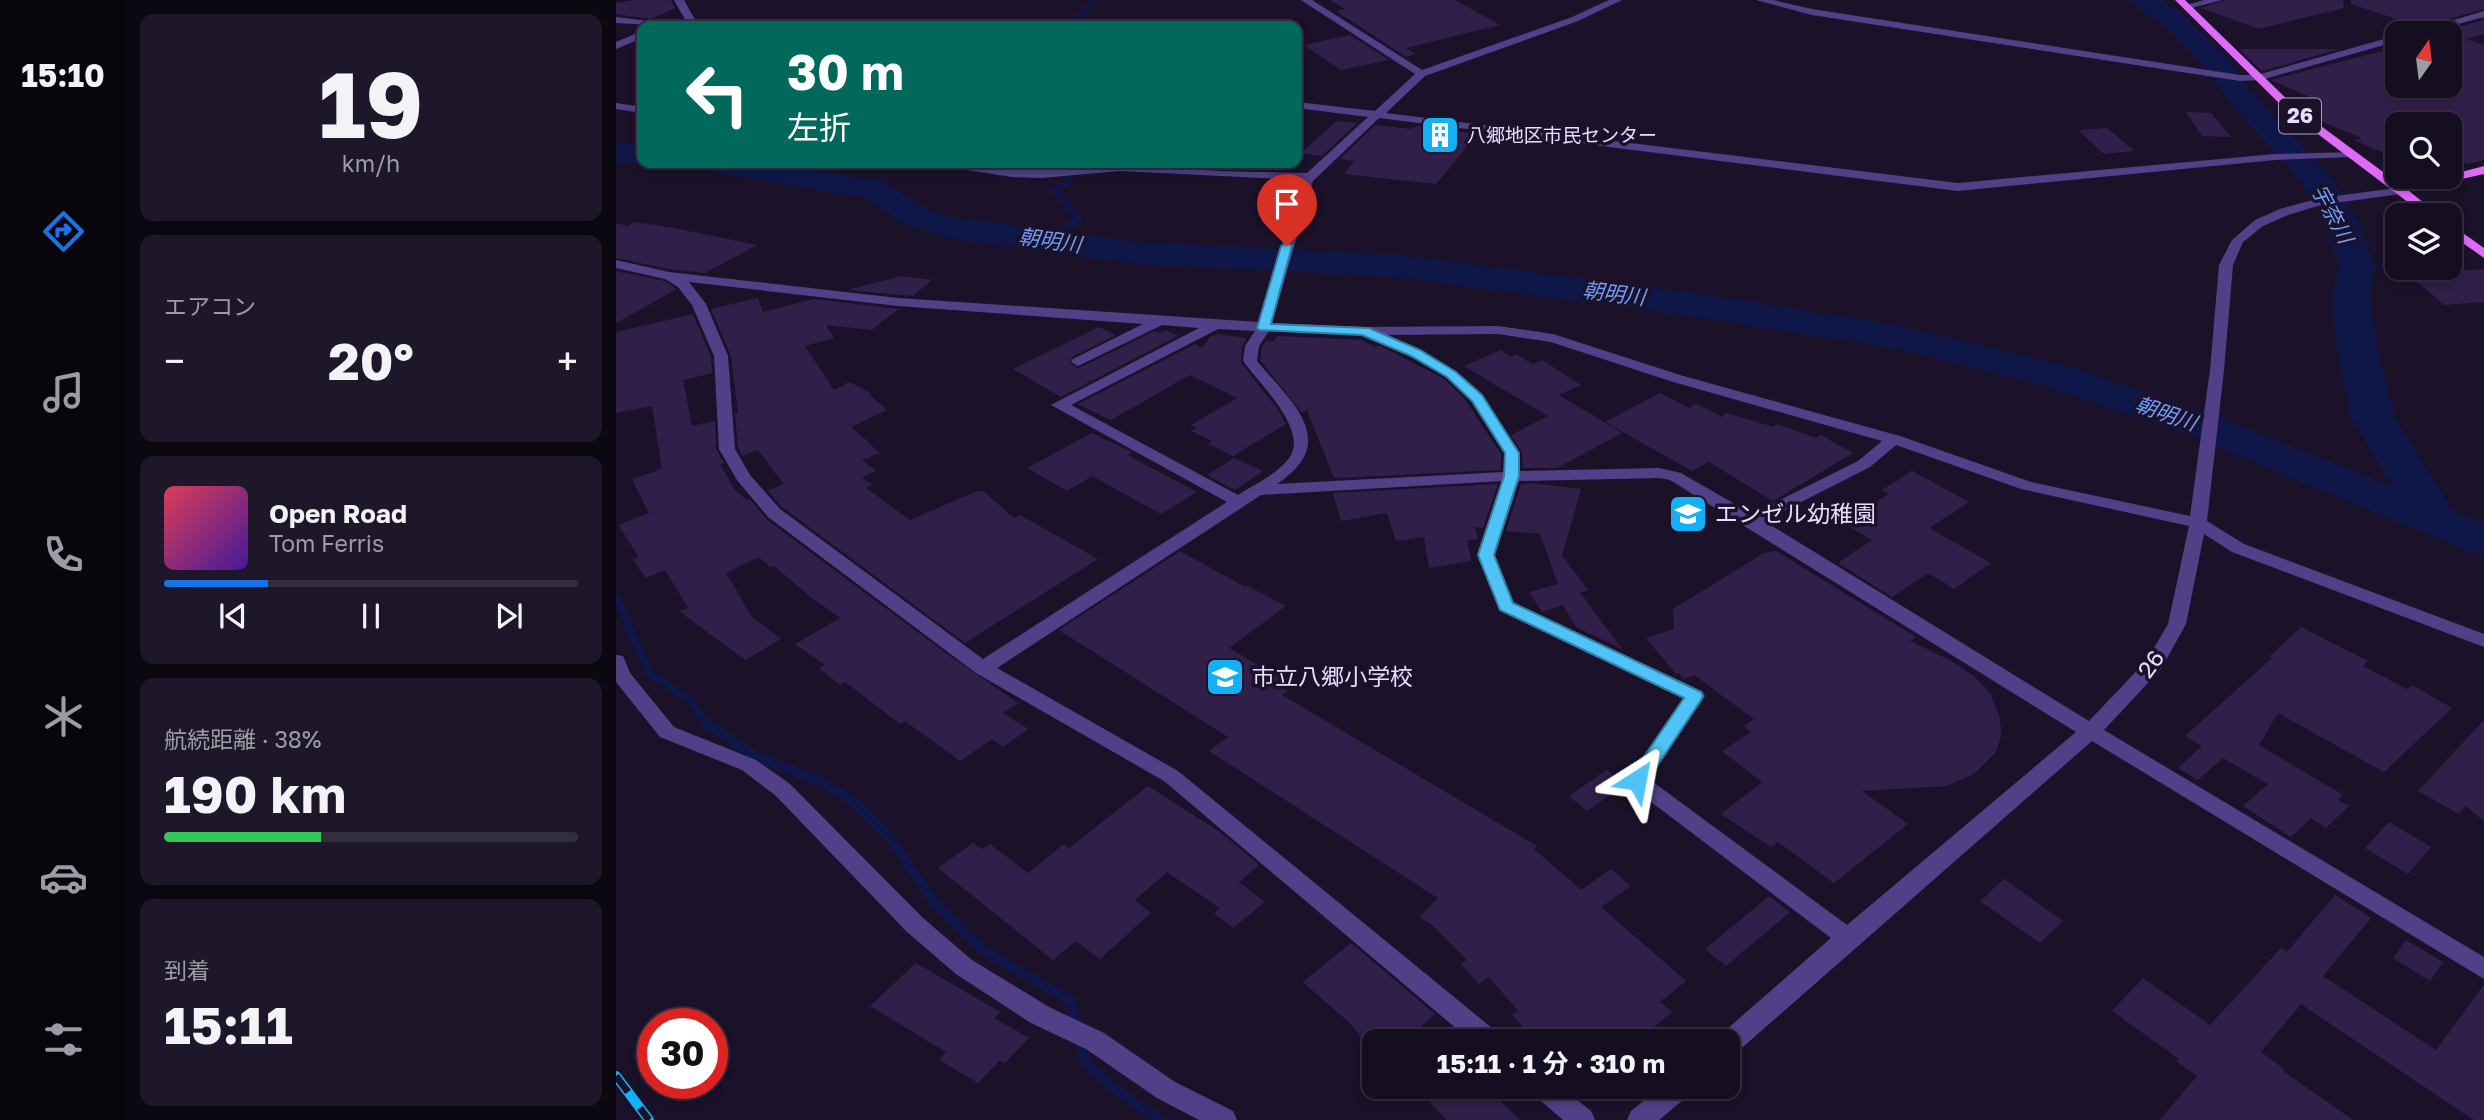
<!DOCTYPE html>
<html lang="ja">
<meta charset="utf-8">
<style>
body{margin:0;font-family:"Golos Text","Noto Sans JP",sans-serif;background:#1d1729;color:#f1f3f6;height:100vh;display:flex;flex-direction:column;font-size:26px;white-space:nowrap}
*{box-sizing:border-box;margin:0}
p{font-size:23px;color:#9d9ca5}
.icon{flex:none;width:38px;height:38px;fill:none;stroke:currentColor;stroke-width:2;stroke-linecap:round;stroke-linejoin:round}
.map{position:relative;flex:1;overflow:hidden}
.details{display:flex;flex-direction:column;gap:14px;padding:14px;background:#0b0812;width:490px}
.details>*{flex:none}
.hud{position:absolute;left:21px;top:21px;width:665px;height:147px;border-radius:14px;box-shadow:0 4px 10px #0003,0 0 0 2px #332e3e;background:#00695c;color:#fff;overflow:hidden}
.needle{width:46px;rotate:14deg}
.controls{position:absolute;left:1769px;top:21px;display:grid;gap:14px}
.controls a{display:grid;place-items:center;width:77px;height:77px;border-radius:14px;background:#140e20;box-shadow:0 4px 10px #0003,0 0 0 2px #332e3e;font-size:35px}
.speed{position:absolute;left:21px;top:1008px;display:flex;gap:14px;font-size:35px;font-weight:700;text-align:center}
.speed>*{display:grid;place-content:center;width:91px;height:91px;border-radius:50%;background:#140e20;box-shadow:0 4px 10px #0003,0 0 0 2px #332e3e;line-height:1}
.speed .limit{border:10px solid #d22;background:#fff;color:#111}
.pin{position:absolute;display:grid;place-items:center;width:60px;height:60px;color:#fff;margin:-72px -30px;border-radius:50% 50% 50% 0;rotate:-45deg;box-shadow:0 0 7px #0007}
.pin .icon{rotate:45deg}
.me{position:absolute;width:77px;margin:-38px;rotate:34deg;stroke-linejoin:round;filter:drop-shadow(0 0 5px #0008)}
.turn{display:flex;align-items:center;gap:24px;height:147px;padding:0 35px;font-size:32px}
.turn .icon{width:91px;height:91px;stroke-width:2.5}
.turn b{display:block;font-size:49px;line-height:60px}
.big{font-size:52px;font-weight:700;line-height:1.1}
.details .widget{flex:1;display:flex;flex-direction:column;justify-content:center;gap:10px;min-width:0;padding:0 24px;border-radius:14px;background:#1d1729}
.details .dial{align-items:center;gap:0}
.dial b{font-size:91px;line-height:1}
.song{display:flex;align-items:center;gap:21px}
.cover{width:84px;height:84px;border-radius:10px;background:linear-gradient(135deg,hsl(350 70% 55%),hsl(260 70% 35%))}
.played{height:7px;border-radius:4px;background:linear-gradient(90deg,#1a73e8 25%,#332e3e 25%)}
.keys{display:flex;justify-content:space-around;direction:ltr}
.heat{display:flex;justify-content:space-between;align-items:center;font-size:38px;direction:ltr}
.charge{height:10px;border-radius:5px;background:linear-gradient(90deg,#34c759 38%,#332e3e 0)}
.trip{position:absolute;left:746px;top:1029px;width:378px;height:70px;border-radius:14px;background:#140e20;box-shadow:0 4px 10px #0003,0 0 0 2px #332e3e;font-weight:700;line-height:70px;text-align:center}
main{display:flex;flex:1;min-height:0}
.menu{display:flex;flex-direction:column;width:126px;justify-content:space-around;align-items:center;background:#08060d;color:#9d9ca5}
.menu .icon{width:49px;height:49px}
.menu .active{color:#1a73e8}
.menu b{font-size:32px;color:#f1f3f6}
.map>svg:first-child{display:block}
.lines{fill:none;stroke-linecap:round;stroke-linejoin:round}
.stream-far3{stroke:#0e1748;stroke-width:4.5}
.stream-far2{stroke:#0e1748;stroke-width:6}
.stream-far1{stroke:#0e1748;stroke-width:8}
.stream{stroke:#0e1748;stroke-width:10}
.river{fill:#0e1748;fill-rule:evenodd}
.building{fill:#311f4a}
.minor{fill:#514087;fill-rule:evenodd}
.major{fill:#df6af8;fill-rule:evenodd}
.rail-casing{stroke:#13b1f4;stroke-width:10}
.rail{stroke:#1b122a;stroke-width:7;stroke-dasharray:20;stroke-linecap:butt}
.route{fill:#4fc3f7;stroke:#337fa1;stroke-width:2}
.labels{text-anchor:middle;stroke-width:7;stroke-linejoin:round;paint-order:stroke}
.far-poi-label{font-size:19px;fill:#e7ddfd;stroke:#1b122a;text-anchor:start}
.shield{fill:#1b122a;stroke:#aaa0be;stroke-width:2}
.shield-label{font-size:21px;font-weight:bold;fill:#e7ddfd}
.far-water-label{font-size:21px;font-style:italic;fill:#709ef8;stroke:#1b122a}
.poi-label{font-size:23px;fill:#e7ddfd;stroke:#1b122a;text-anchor:start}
.street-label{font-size:23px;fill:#e7ddfd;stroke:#1b122a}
</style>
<main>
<nav class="menu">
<b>15:10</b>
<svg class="icon active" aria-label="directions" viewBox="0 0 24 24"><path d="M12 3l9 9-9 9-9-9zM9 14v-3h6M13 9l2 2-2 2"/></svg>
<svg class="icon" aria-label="music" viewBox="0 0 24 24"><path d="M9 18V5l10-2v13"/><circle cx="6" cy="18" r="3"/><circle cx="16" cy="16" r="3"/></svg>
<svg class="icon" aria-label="phone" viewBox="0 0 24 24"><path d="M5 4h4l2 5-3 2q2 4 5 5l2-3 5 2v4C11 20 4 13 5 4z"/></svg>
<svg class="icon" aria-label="climate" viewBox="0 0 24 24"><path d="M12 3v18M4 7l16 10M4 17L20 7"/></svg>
<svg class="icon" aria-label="car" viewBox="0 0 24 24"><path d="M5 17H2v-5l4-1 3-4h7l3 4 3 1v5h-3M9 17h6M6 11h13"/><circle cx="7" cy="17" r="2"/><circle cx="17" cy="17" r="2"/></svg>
<svg class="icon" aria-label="filters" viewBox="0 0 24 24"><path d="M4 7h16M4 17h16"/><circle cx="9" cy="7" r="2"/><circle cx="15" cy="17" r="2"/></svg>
</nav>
<section class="details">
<div class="widget dial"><b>19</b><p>km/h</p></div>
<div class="widget"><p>エアコン</p>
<div class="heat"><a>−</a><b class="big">20°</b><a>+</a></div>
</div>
<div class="widget">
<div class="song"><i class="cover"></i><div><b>Open Road</b><p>Tom Ferris</p></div></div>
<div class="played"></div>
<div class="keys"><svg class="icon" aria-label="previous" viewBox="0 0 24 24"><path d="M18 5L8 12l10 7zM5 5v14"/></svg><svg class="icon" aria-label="pause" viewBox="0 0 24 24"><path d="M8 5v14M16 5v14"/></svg><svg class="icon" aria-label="next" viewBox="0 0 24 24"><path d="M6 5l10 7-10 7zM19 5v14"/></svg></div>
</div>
<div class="widget"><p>航続距離 · 38%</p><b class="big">190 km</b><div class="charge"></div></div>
<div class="widget"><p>到着</p><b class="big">15:11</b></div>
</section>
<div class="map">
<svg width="1868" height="1120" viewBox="0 0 1868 1120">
<rect width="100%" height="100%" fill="#1b122a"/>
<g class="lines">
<g class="stream-far3">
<polyline points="453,26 478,0"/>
<polyline points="452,163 452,183"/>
</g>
<polyline class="stream-far2" points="435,241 463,218 437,190 454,181"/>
<polyline class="stream-far1" points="0,596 33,673 72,698 91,724"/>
<polyline class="stream" points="90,723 138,755 205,782 233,798 270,833 319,903 371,953 454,1000 470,1063 499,1089 544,1120"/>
<g class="river">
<polygon points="1514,0 1545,0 1564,11 1618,65 1632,88 1718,181 1741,220 1759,266 1754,296 1761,351 1779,417 1836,510 1868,523 1868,555 1851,551 1572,435 1428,386 1286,350 1101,320 782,277 522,264 338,239 290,225 248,198 105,173 94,170 89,163 159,163 258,180 270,183 314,211 340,218 522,242 782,255 1101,296 1286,326 1458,368 1602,417 1775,486 1735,417 1721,351 1716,296 1723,266 1707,220 1687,185 1610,98 1596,75 1546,23 1518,5"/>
<polygon points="0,143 26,145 26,163 34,163 0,163"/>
</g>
</g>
<g class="building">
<polygon points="18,0 55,0 59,8 35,19 0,14 0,3"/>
<polygon points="714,0 839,0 884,25 790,48 800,54 790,57 720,11 729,9"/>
<polygon points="1609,0 1727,0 1728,8 1643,29 1585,8"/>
<polygon points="1735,0 1868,0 1868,9 1804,27 1735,4"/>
<polygon points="1868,20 1868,34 1850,39 1868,45 1868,160 1852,164 1834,156 1834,124 1782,124 1782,159 1738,140 1746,138 1707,122 1686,105 1703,101 1655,80 1782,47 1782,86 1834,86 1834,33 1821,33"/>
<polygon points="734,35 773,60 725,70 688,45"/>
<polygon points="1623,49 1724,49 1646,71"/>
<polygon points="1570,112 1595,113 1615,137 1586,136"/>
<polygon points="721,121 741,123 706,156 685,153"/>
<polygon points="759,125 794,129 802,126 861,134 820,184 728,174 738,161 724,159"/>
<polygon points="1491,128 1518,151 1488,154 1462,130"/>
<polygon points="18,222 58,228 141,245 89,273 53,269 0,258 0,223 12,226"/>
<polygon points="1868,269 1868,302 1828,305 1791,273"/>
<polygon points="0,271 48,281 61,289 0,323"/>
<polygon points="285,276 316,280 297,296 232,290"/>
<polygon points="142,298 147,312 197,299 283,309 255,330 210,325 218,338 189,346 218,390 234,382 255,393 254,395 271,410 235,427 264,453 246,460 260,471 246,477 256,485 250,488 294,520 361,491 367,491 398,518 404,515 482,559 349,643 166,507 152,491 168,484 142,450 126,456 122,448 119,413 122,413 115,356 95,309"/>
<polygon points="77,314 95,357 96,373 67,380 76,426 99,421 100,449 108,463 104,464 118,489 131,500 134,499 150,519 331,654 402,703 387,713 412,729 387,747 376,739 344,761 289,721 284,724 229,682 224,685 203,668 209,665 179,644 224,618 196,598 158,566 155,567 142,557 110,573 136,617 165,639 129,660 63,611 72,608 49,570 30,578 17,560 23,557 2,525 33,513 16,479 46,469 36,406 0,413 0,332"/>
<polygon points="483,327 500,335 456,357 454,364 463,368 539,331 543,333 550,330 562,336 445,397 397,369"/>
<polygon points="601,334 631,338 626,346 625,363 660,407 670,424 617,456 592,444 596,441 575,431 581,428 575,425 621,398 574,375 495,420 462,404 579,344 586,348 594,337"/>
<polygon points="661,336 745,340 759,347 763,345 828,379 847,397 885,454 885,470 718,478 691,410 686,413 644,360 646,347 650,341 658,342"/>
<polygon points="885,350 895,357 900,354 917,364 926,360 965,385 943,395 1006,433 941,468 907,468 906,452 895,435 932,416 848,366"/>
<polygon points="1044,393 1073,408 1080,404 1107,417 1110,413 1158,427 1160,424 1200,438 1205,435 1237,453 1157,501 1093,462 1076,471 989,422"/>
<polygon points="476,433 516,452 511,455 581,492 545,514 476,476 451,491 411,468"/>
<polygon points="618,458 647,471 619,490 591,475"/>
<polygon points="1296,471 1353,502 1313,528 1375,563 1338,589 1312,573 1276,597 1222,563 1256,540 1227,523 1273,494 1266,490"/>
<polygon points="915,483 965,489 946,556 972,590 964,593 1006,649 960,627 947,605 926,612 913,592 942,584 924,534 890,531 905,484"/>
<polygon points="882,484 867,528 859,527 862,539 851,540 855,561 813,568 808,537 780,541 771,513 725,521 717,493"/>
<polygon points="564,551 629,587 631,586 670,606 613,648 674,684 668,689 671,691 666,695 921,846 918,849 965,890 995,869 1015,886 985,907 1070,981 1044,1002 1056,1012 1020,1041 931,1041 920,1028 913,1033 896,1015 902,1011 873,977 863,984 845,964 851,960 816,925 803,917 822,898 593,751 612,737 443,630"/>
<polygon points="1160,551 1300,637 1294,641 1332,659 1358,676 1374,693 1384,718 1385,736 1380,752 1358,774 1330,786 1246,791 1292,824 1218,883 1162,842 1155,847 1105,814 1146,782 1106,751 1135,732 1128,726 1138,719 1078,675 1067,679 1063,673 1060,674 1030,638 1058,629 1057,609 1148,553"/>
<polygon points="1685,627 1752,661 1747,666 1791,689 1796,685 1836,708 1768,772 1662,713 1643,745 1727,795 1722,800 1733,806 1710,828 1695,818 1675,837 1627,806 1652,784 1607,758 1582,780 1562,768 1586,746 1569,736 1656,658 1653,657"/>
<polygon points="1868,720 1868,821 1850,806 1843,814 1802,791"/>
<polygon points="991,770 1009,785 971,811 953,796"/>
<polygon points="532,786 604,832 643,865 623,882 649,902 617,928 598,913 604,908 551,872 519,900 535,913 484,959 460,941 437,960 322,868 357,843 366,849 374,844 412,873 448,844 453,848"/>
<polygon points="1773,822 1815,847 1792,874 1749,848"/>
<polygon points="1388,879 1447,921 1424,943 1364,901"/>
<polygon points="1719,895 1755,918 1707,976 1820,1050 1868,985 1868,1120 1858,1120 1685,1004 1645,1052 1668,1069 1667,1071 1737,1120 1544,1120 1581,1076 1561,1062 1563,1059 1496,1011 1527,978 1594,1025 1665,948 1671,952"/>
<polygon points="1153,896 1174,912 1110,966 1089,949"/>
<polygon points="1790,940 1827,962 1814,981 1777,958"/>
<polygon points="735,943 819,1014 789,1041 747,1041 737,1026 687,982"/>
<polygon points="300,963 384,1012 378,1018 413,1038 389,1063 384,1060 362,1083 323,1060 330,1052 254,1006"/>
<polygon points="829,1087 870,1087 904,1120 831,1120 812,1100"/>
</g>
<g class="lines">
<g class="minor">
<polygon points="58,0 68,0 81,23 79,26 69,26 71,23"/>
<path d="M 685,0 L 696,0 L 806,70 L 956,17 L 993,0 L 1006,0 L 962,21 L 809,76 L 770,113 L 1342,183 L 1659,154 L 1739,152 L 1739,156 L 1735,157 L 1659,160 L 1342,191 L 763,118 L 697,181 L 656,323 L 748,327 L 882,326 L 937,334 L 1064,375 L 1284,436 L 1415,482 L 1574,516 L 1594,370 L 1603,265 L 1616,240 L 1639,220 L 1664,209 L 1704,198 L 1788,187 L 1788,193 L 1784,194 L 1705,205 L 1672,215 L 1647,226 L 1627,242 L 1617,265 L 1608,370 L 1591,521 L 1628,544 L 1868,634 L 1868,647 L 1616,552 L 1588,534 L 1570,624 L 1545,669 L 1488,730 L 1868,957 L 1868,979 L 1476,741 L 1120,1053 L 1111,1056 L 1111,1041 L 1100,1041 L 1102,1037 L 1215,938 L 1014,786 L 1011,781 L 1014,776 L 1067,698 L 884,611 L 861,555 L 886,481 L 645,495 L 381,668 L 562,771 L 882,1033 L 885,1041 L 855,1041 L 548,781 L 360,673 L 152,517 L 121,480 L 103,449 L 98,356 L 76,305 L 62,287 L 49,279 L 0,268 L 0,260 L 53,272 L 282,298 L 643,322 L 685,180 L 504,171 L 426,178 L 396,177 L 325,166 L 319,163 L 348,163 L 426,170 L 504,165 L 605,171 L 691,173 L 752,117 L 681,108 L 681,102 L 759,111 L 799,74 ZM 73,282 L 282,306 L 527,324 L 457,359 L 455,362 L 462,366 L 546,325 L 583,328 L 435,405 L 611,502 L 367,659 L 164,509 L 134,475 L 119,449 L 112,356 L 90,304 ZM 602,329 L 639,331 L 629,346 L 627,361 C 642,382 690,427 675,455 C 664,473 639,484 622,495 L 455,405 ZM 653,331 L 749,335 L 794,356 L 830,377 L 855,401 L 888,453 L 888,472 L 661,484 C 725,441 676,403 641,361 L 643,346 ZM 882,334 L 935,342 L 1054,381 L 1266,441 L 1242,461 L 1136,514 L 1065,473 L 1043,468 L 904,471 L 904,453 L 866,395 L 840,371 L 804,350 L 769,335 ZM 1280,445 L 1405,489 L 1573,526 L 1552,624 L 1531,660 L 1473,721 L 1148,521 L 1254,467 ZM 1043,478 L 1054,480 L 1460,732 L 1231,925 L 1033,779 L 1086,701 L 1089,696 L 1086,691 L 898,603 L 879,555 L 903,481 Z"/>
<polygon points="1140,0 1157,0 1196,9 1624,75 1641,75 1782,35 1782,41 1645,80 1624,81 1196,15"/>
<polygon points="1588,0 1606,0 1572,9 1567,6"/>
<polygon points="1868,11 1868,17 1809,33 1794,33"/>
<polygon points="0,17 49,23 54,26 0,23"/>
<polygon points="26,31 26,38 0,49 0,42"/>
<polygon points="0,103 26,107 26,113 0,109"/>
<polygon points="0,655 7,656 14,673 58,727 140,760 174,784 307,918 356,960 433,1007 488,1033 559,1082 617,1111 621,1120 583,1120 541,1098 470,1049 415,1023 340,974 291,932 160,796 126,770 44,737 0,682"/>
<polygon points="914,1087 945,1087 975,1111 979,1120 947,1120 918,1095"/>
<polygon points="1045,1087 1077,1087 1073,1095 1043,1120 1011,1120 1015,1111"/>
</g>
<g class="major">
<polygon points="1559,0 1569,0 1678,106 1786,186 1834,177 1834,175 1868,166 1868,174 1793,191 1823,215 1809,215 1670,110"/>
<polygon points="1834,224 1868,248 1868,258 1834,234"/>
</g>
<defs>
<polyline id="rail" points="0,1076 33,1120"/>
</defs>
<use href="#rail" class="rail-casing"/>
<use href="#rail" class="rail"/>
</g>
<polygon class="route" points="671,243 676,246 655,324 753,328 804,350 840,372 866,395 903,453 903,476 878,555 897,603 1085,692 1087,696 1085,700 1028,786 1015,786 1012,780 1068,698 884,610 862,555 888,476 889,453 856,401 831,377 795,356 746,335 643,330 641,328 665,246"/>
<defs>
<symbol id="building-square" viewBox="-11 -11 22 22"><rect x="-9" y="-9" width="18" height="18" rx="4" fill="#13b1f4" stroke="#1b122a"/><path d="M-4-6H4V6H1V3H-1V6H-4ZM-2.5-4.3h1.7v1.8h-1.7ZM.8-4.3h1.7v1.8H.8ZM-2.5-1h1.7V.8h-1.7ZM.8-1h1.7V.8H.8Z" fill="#fff"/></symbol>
<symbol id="school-square" viewBox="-11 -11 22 22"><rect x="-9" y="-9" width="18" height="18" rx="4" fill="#13b1f4" stroke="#1b122a"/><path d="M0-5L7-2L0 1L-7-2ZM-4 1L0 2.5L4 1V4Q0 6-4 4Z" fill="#fff"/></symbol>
</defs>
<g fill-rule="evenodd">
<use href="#building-square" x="802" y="113" width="44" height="44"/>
<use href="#school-square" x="1050" y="492" width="44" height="44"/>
<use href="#school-square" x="587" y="655" width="44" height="44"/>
</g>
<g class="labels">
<g class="far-poi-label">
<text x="851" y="142">八郷地区市民センター</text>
</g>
<rect class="shield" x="1663" y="98.5" width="42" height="35" rx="5"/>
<g class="shield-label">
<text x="1684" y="123">26</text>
</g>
<g class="far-water-label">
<text transform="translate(1716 214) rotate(62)" y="7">宇奈川</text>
<text transform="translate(434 241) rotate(8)" y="7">朝明川</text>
<text transform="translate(998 294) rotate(7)" y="7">朝明川</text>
<text transform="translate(1550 414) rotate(19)" y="7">朝明川</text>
</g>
<g class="poi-label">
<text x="1099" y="522">エンゼル幼稚園</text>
<text x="636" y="685">市立八郷小学校</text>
</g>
<g class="street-label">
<text transform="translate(1535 664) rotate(-54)" y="8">26</text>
</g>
</g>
</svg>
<div class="controls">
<a><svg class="needle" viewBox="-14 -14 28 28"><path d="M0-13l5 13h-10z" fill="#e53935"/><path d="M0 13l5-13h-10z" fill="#9d9ca5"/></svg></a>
<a><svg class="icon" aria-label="search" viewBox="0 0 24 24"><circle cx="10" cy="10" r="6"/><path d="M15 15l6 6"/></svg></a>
<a><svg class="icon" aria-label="layers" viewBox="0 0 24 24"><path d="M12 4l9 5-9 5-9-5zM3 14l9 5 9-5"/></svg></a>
</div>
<div class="speed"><div class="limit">30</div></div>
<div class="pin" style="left:671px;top:246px;background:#d93025"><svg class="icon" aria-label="arrive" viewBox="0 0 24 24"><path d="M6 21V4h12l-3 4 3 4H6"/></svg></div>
<svg class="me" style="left:1021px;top:780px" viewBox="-20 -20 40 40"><path d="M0-17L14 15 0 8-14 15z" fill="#4fc3f7" stroke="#fff" stroke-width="4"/></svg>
<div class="trip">15:11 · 1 分 · 310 m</div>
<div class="hud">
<div class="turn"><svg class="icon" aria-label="left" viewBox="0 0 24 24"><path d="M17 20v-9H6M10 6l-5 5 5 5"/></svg><div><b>30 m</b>左折</div></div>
</div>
</div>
</main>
